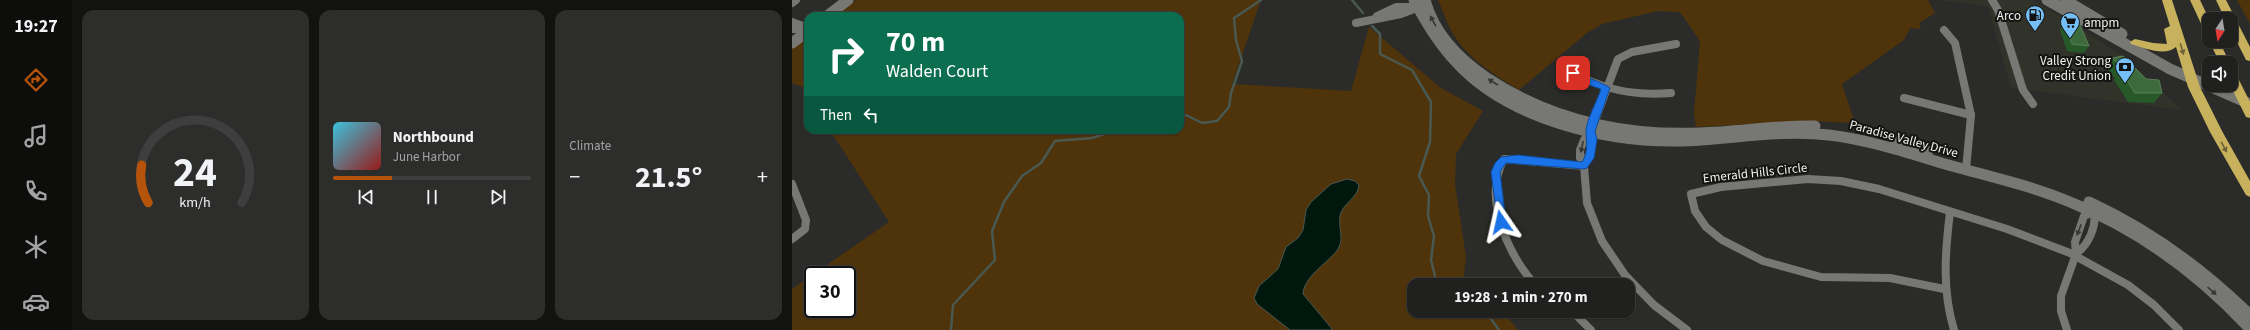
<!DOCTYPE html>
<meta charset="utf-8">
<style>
body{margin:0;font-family:"Source Sans 3",sans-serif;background:#2d2e2c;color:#f1f3f6;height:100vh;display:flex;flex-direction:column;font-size:15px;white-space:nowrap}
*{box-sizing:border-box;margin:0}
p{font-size:13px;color:#a2a3a4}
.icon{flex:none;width:22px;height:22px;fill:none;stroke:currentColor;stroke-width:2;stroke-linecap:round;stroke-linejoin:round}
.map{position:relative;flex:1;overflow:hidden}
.drawer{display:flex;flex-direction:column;gap:10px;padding:10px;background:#121211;width:720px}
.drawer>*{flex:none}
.top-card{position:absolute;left:12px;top:12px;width:380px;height:122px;border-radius:12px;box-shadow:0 1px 3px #0004,0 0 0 1px #3d3e3d;background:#0b6e4f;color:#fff;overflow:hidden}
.needle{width:26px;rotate:192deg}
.tools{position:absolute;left:1410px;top:12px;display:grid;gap:8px}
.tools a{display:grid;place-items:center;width:36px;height:36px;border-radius:8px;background:#20211f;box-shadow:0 1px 3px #0004,0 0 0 1px #3d3e3d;font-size:20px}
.speed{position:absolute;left:12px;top:266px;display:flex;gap:8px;font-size:20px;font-weight:700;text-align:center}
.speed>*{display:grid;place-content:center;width:52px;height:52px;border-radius:50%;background:#20211f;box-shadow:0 1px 3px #0004,0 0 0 1px #3d3e3d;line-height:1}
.speed .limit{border:2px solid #111;border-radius:6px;background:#fff;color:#111}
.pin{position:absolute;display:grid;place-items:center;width:34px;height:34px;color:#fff;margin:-17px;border-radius:8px;box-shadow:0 2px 6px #0006}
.me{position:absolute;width:44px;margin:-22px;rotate:349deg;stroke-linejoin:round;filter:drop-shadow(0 0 3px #0008)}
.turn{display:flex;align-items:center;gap:14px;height:84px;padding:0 16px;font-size:18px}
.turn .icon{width:52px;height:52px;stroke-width:2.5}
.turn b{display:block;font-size:28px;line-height:34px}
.then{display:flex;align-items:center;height:38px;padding:0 16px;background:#0003;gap:8px;font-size:15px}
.big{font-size:30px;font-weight:700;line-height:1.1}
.drawer .widget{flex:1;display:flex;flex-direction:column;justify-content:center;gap:6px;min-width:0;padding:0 14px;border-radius:12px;background:#2d2e2c}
.drawer .dial{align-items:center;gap:0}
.dial svg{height:104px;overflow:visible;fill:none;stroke:#3d3e3d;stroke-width:7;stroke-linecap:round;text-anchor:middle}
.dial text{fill:#f1f3f6;stroke:none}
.song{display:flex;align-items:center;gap:12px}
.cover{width:48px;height:48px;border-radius:6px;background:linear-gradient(135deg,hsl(190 70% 55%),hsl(0 70% 35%))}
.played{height:4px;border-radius:2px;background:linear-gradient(90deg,#b45309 30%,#3d3e3d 30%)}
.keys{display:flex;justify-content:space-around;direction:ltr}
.heat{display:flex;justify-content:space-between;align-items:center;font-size:22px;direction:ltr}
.drawer .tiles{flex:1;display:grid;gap:10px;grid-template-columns:repeat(3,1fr)}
.trip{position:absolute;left:615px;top:278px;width:228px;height:40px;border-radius:12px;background:#20211f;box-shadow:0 1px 3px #0004,0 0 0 1px #3d3e3d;font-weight:700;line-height:40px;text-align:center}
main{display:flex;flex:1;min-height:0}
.tabs{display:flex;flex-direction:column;width:72px;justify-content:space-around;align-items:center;background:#0d0d0c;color:#a2a3a4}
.tabs .icon{width:28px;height:28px}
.tabs .on{color:#b45309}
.tabs b{font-size:18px;color:#f1f3f6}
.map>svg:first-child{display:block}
.built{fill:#31332a}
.green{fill:#4f330a;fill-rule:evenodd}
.water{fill:#00170d;stroke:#495951}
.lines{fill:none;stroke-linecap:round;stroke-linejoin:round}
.stream{stroke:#495951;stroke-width:2.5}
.street{stroke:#777874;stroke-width:8}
.secondary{stroke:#777874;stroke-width:11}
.highway{fill:#c7b15c;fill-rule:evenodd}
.wall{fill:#265927}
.building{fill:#3c6a3d;stroke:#597f59}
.oneway{fill:#373735}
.oneway2{fill:#6e6238}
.route{fill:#1a73e8;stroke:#114b97}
.labels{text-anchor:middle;stroke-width:4;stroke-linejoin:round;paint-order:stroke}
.poi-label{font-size:13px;fill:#f2f2f0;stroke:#141413;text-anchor:end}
.street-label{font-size:13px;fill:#f2f2f0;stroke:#141413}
</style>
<main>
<nav class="tabs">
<b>19:27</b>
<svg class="icon on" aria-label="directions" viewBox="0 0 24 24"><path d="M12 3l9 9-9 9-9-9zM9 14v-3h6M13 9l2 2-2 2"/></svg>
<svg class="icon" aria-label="music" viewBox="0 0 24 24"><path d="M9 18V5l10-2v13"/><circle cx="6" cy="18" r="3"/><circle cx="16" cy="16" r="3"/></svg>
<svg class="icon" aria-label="phone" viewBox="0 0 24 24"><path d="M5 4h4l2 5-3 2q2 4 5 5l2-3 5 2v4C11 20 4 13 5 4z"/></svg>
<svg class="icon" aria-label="climate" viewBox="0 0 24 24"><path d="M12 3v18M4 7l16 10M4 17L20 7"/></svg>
<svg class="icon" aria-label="car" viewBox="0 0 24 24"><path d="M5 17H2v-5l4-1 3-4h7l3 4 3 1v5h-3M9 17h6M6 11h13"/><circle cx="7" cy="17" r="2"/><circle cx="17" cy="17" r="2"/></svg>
</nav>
<section class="drawer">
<div class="tiles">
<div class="widget dial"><svg viewBox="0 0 100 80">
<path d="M14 69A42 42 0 1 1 86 69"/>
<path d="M14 69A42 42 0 0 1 9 40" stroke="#b45309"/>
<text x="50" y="56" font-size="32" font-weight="700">24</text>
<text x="50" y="72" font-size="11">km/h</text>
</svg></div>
<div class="widget">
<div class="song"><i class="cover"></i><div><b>Northbound</b><p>June Harbor</p></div></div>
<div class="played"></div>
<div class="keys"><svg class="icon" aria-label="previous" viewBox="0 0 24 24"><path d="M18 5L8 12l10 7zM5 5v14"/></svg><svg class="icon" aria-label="pause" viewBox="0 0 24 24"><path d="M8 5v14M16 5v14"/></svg><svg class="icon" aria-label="next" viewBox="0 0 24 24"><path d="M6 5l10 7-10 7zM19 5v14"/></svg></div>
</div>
<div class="widget"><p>Climate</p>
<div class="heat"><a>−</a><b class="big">21.5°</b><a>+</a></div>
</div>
</div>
</section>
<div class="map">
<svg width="1458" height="330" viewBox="0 0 1458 330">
<rect width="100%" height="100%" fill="#2b2c29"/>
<polygon class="built" points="1147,0 1241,0 1329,54 1390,110 1219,88 1196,6"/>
<g class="green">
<path d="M 64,0 L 469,0 L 440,84 L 559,91 L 577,27 L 649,88 L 691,111 L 664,154 L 663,184 L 674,257 L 671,283 L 673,285 L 622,285 L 622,311 L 700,311 L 714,315 L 726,330 L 0,330 L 0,289 L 97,222 L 38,130 L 388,130 L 388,16 L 43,16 ZM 21,275 L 55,275 L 55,309 L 21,309 Z"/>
<path d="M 646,0 L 1136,0 L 1143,13 L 1127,23 L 1129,29 L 1118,28 L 1112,40 L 1050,84 L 1063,123 L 1020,121 L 904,127 L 902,113 L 908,41 L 888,12 L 866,11 L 810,24 L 795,33 L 727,90 C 703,75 676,59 661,34 C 655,24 651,11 646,0 Z"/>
<polygon points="1445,0 1458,0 1458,24"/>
<polygon points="16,37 16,96 10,87 0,83 0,49"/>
</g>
<path class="water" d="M 555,179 L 563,181 L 567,185 C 566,198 550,204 548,216 C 546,234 556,242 538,258 C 528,268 512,279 511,294 L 541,330 L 498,330 L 465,304 L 462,298 L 467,286 L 486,269 L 494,247 L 506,238 L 511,230 L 514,210 L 519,202 L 539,184 Z"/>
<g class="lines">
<g class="stream">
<polyline points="560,0 571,13"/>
<polyline points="580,26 588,34 588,54 620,70 639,102 638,142 627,176 637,195 636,216 642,236 639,260 644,280 652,285"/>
<polyline points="388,116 394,115 410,123 425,121 437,107 439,93 450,61 444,40 442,18 469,0"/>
<polyline points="689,311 699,319 707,330"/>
<polyline points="159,330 161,305 203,260 200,231 212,202 230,176 249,163 263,141 300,138 325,130"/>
</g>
<g class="street">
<polyline points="1200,0 1206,10 1231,90 1241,104"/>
<polyline points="0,3 4,0"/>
<polyline points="585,16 604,7 624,7"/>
<polyline points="0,22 16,28"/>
<polyline points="564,23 609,14 630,6"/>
<polyline points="0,29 16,29"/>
<polyline points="1152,30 1163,43 1179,115 1174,170"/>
<polyline points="884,44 840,52 826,59 799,131 792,140 788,150 788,158 792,166 795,203 810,241 833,275 862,305 895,330"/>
<path d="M 775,68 C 807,90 841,96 879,93"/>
<polyline points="1112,98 1179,115"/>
<polyline points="792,166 799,149 799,131"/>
<polyline points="0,184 14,220 13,229 0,239"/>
<path d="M 1158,212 C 1153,253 1150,290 1162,330"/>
<path d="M 1284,254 C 1297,244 1305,226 1302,210"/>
<path d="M 743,285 C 716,254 690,198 712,159 L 792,166"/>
<polyline points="1152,289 1098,278 1029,277 971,261 930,240 914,227 903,211 899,194 929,187 1016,179 1049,181 1087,189 1215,229 1278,253 1336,285 1362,305 1387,330"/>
<polyline points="780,311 799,330"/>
<polyline points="1275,330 1269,311 1269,296 1284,254 1283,242 1292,216 1301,212"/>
</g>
<g class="secondary">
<path d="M 622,0 C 634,23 646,43 664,62 C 716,119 812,142 886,141 C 936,140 986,129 1037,135 C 1079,140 1119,154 1160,166 C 1200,177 1240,186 1278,202 C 1347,230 1407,274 1458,329"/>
<path d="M 633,0 C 642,34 667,59 695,78 C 759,120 833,136 908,133 C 947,132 984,125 1023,126"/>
<polyline points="1255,0 1378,69 1458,104"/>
<polyline points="1273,0 1330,34"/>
<polyline points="35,16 56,0"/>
<polyline points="0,43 16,31"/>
<polyline points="1103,141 1136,151"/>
<path d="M 1297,202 C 1358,230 1410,268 1458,315"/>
</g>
<g class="highway">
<path d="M 1370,0 L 1380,0 L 1408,87 L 1430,131 L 1458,181 L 1458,197 L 1454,195 L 1418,132 L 1396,87 L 1384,47 C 1373,57 1352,48 1339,44 L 1338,42 L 1343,39 L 1361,43 L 1375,44 L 1372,29 L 1378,26 Z"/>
<polygon points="1398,0 1408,0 1417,19 1417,33 1412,30"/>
<polygon points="1424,0 1434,0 1458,47 1458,61 1454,60 1439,30 1439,19 1433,19"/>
<polygon points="1417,41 1427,41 1438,63 1428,63"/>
<polygon points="1439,71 1443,72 1458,102 1458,118 1454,117 1438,85"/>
</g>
</g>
<g class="wall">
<polygon points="1272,23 1297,46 1292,53 1275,51 1268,30"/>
<polygon points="1320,58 1370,93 1362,103 1336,102 1322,80 1323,78 1313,67"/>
</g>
<g class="building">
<polygon points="1272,23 1288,25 1297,46 1280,44"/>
<polygon points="1331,56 1354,79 1367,80 1370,93 1343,93 1329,71 1331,69 1320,58"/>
</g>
<defs><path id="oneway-solid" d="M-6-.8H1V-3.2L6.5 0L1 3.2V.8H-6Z"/></defs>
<g class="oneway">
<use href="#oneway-solid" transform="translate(641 21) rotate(-119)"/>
<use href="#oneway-solid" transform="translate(701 82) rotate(-148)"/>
<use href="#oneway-solid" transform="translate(790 147) rotate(102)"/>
<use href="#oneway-solid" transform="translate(1287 230) rotate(111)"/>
<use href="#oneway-solid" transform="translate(1420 291) rotate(42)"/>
</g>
<g class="oneway2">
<use href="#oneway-solid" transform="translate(1390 49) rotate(73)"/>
<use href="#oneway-solid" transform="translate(1432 147) rotate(61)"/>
</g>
<path class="route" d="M 778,71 C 781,71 816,85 818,88 L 803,131 L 805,140 L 802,158 L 795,168 L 792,169 L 714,163 L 708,172 L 714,222 L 713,225 L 706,225 L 699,172 L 703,163 L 709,157 L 726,155 L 790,162 C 797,151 794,143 794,131 C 794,121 806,99 809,89 L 785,81 L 778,75 Z"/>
<defs>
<symbol id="fuel-pin" viewBox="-11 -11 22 30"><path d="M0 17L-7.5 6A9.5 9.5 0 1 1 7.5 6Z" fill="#74c0f6" stroke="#141413"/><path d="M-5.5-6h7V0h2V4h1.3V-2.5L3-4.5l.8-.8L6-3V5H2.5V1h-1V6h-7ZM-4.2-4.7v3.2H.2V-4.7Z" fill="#111"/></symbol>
<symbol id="supermarket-pin" viewBox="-11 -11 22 30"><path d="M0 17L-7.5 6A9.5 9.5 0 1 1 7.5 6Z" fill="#74c0f6" stroke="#141413"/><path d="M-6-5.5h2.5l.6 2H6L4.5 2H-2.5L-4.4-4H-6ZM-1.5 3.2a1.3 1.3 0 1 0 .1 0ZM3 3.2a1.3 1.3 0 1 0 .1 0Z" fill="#111"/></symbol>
<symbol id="bank-pin" viewBox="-11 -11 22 30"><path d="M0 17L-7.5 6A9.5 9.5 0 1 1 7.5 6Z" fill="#74c0f6" stroke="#141413"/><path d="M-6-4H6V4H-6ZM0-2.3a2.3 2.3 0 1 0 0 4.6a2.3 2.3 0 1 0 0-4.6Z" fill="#111"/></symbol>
</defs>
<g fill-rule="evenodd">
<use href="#fuel-pin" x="1232" y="4" width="22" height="30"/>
<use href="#supermarket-pin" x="1267" y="11" width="22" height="30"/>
<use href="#bank-pin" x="1322" y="56" width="22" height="30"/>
</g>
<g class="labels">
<g class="poi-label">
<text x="1229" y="20">Arco</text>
<text x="1292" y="27" text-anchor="start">ampm</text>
<text x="1319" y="65">Valley Strong<tspan x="1319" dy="15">Credit Union</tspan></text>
</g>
<g class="street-label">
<text transform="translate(1112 138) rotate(15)" y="5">Paradise Valley Drive</text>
<text transform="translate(963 172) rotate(-6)" y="5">Emerald Hills Circle</text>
</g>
</g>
</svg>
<div class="tools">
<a><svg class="needle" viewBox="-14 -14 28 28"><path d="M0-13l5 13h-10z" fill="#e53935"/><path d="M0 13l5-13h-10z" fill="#a2a3a4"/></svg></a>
<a><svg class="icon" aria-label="sound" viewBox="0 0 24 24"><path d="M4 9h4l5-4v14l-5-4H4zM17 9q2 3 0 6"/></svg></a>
</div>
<div class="speed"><div class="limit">30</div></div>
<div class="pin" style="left:781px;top:73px;background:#d93025"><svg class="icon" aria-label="arrive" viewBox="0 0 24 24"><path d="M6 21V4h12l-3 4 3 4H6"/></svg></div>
<svg class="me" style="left:709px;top:222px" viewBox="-20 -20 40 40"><path d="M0-17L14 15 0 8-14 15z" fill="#1a73e8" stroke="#fff" stroke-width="4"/></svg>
<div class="trip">19:28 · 1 min · 270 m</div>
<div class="top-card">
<div class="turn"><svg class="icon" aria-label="right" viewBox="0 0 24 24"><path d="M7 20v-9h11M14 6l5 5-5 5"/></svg><div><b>70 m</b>Walden Court</div></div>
<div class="then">Then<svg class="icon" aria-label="left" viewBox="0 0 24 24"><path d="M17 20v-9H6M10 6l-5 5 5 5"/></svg></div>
</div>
</div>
</main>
